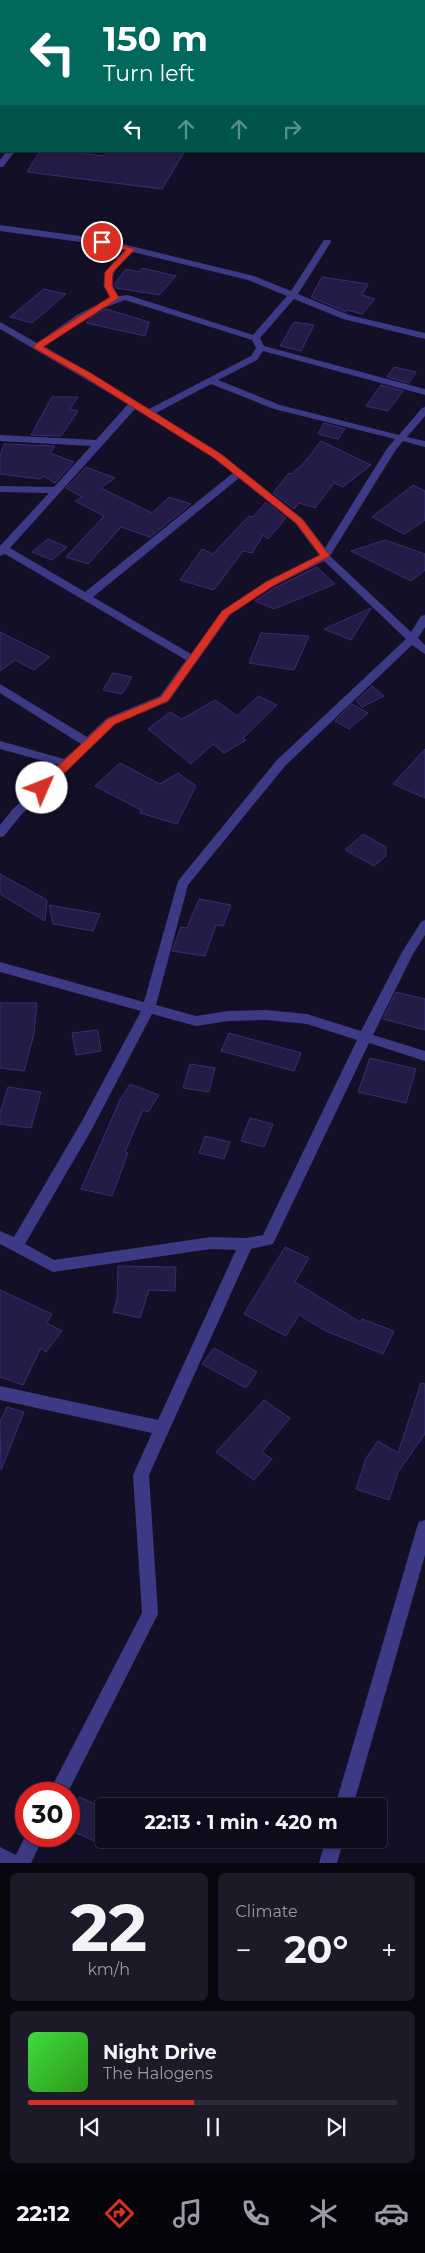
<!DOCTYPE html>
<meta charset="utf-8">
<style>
body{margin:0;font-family:Montserrat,sans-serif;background:#1c1929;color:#f1f3f6;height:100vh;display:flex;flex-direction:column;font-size:19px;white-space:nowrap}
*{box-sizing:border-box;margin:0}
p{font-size:16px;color:#9b9ba3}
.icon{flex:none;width:28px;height:28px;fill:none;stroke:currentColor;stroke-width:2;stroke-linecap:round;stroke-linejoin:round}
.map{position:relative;height:1863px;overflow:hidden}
.drawer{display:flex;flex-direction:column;gap:10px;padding:10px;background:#08060f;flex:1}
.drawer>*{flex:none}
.guide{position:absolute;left:0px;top:0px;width:425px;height:152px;box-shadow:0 2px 8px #0003,0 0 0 1px #2e2b3b;background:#00695c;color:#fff;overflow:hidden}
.speed{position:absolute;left:15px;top:1782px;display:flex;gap:10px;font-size:25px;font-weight:700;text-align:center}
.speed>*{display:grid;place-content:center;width:65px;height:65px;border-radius:50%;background:#0e0b1c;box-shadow:0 2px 8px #0003,0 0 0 1px #2e2b3b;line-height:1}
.speed .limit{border:8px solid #d22;background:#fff;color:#111}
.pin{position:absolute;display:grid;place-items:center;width:42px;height:42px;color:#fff;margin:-21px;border:2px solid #fff;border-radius:50%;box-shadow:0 1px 5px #0007}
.me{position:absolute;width:55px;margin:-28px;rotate:46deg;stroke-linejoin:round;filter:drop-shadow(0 0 4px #0008)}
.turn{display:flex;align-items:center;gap:18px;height:105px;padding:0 20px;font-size:22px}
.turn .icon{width:65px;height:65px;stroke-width:2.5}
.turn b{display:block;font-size:35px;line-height:42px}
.lanes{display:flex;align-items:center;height:48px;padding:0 20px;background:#0003;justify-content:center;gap:25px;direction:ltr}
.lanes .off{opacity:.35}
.big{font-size:38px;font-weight:700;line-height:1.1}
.drawer .widget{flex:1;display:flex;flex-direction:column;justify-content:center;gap:8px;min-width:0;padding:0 18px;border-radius:8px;background:#1c1929}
.drawer .dial{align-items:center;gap:0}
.dial b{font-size:65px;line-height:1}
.song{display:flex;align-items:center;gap:15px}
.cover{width:60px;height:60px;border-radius:8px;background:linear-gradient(135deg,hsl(120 70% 55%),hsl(110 70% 35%))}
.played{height:5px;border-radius:2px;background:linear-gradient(90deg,#d93025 45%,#2e2b3b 45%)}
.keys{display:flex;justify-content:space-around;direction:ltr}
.heat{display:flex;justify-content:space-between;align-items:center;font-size:28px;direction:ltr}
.drawer .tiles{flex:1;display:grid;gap:10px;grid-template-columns:1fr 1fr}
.widget:last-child{grid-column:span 2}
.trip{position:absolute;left:95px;top:1798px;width:292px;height:50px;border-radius:5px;background:#0e0b1c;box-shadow:0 2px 8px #0003,0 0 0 1px #2e2b3b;font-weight:700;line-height:50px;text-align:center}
.tab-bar{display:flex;height:80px;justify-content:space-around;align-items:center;background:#06040b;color:#9b9ba3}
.tab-bar .icon{width:35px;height:35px}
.tab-bar .on{color:#d93025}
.tab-bar b{font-size:22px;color:#f1f3f6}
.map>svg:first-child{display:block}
.building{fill:#241b47;stroke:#3b2d73}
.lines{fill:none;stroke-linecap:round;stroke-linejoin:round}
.minor{fill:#3d3a85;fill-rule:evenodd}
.route{fill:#d93025;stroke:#8d1f18}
</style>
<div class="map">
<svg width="425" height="1863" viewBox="0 0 425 1863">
<rect width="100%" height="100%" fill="#130f26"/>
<g class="building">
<polygon points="40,151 67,151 103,156 106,151 185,151 162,189 27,172"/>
<polygon points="142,268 176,276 159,295 116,288 115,283 126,269 139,272"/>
<polygon points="322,277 368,284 362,295 375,299 362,314 347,310 346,312 311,297"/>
<polygon points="44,289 66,294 32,323 10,317"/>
<polygon points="106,309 149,322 145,336 86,323 93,315"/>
<polygon points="294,322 314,325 301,351 280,346"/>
<polygon points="394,367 416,372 409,383 387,377"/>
<polygon points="381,385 403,391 388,411 366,406"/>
<polygon points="52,397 78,397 70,409 78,411 61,436 31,435"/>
<polygon points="324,423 345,429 338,439 318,434"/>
<polygon points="321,441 371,465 343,487 334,483 315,508 299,503 294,509 273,493 289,473 291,474 303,464"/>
<polygon points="4,444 55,446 50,453 74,462 55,483 43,476 40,479 0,474 0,456"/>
<polygon points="86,467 115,478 101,488 152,513 169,497 191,504 150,537 121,527 88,564 66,557 104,516 75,501 82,497 66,488"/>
<polygon points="413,485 425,491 425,520 404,534 372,517"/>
<polygon points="266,502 286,518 268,539 263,535 252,553 243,551 214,590 180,580 202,549 213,554 249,516 253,517"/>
<polygon points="48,539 67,547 52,560 32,552"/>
<polygon points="385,540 425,554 425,570 411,581 351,551"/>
<polygon points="317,567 335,584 274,609 255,601 274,588"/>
<polygon points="371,608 351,640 324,629"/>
<polygon points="0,632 50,657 34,670 15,660 0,671"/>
<polygon points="261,633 309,636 294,670 249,663"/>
<polygon points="113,673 132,677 122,694 103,690"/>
<polygon points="372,686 384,696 362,707 356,701"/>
<polygon points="258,696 277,705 243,738 246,740 224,753 213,744 191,764 148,729 170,712 182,719 215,700 237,716"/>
<polygon points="352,704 368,713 349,729 335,721"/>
<polygon points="425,749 425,798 393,784"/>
<polygon points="120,763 160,784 178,773 196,786 177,824 140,813 141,810 95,786"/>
<polygon points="363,834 386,847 386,856 374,866 345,850"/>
<polygon points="0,874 47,900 45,921 0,894"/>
<polygon points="199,899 231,905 223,926 216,925 205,956 172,951 181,927 187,928"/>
<polygon points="49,905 100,914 93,931 53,924"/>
<polygon points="396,992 425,999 425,1030 383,1019"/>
<polygon points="0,1003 37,1003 34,1034 24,1071 0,1068"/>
<polygon points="98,1030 101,1051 76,1055 72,1033"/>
<polygon points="229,1033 301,1053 294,1071 221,1051"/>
<polygon points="370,1058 416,1069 406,1103 358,1092"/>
<polygon points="190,1064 215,1068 209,1092 183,1088"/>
<polygon points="130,1084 159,1095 148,1112 143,1110 125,1152 128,1153 112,1196 81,1189 120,1100"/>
<polygon points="8,1087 41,1092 31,1128 0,1124 0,1113"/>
<polygon points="250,1118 273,1124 264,1147 241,1141"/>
<polygon points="205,1136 230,1142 224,1159 199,1153"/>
<polygon points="285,1247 309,1258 295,1282 360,1322 362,1319 394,1331 383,1354 326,1331 299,1315 286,1336 244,1314"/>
<polygon points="118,1266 176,1267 175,1291 149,1290 140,1318 113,1312 117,1300"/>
<polygon points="0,1290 52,1314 47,1323 62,1331 46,1352 41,1348 23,1385 0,1377"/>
<polygon points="214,1348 257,1372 246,1388 202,1364"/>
<polygon points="421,1383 425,1384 425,1434 398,1472 389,1500 356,1489 366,1458 378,1441 398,1453"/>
<polygon points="264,1400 290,1418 262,1452 272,1459 254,1480 216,1452"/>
<polygon points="7,1407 24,1412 1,1470 0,1422"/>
<polygon points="79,1797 104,1808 104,1845 69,1830 69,1822"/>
</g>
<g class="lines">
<g class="minor">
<polygon points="281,0 292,0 293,1 282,1"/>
<rect x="424" y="37" width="1" height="5"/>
<polygon points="7,151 15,151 3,167 0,167 0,160"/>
<path d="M 0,225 L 102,239 L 254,276 L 291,291 L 324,240 L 330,240 L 331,242 L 298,294 L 349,315 L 425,333 L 425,339 L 343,319 L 294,299 L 260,338 L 264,346 L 425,389 L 425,395 L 263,351 L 257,360 L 218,380 L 280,405 L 399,435 L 422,408 L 425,407 L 425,416 L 407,437 L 425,441 L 425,447 L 403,441 L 395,451 L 330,556 L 411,632 L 421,616 L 425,615 L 425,627 L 418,638 L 425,645 L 425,654 L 412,645 L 285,766 L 188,885 L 156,1005 L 196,1016 L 228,1011 L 266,1010 L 307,1014 L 361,1031 L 402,952 L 421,922 L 425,920 L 425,935 L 413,954 L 373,1035 L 425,1051 L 425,1061 L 369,1043 L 273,1244 L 251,1249 L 149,1475 L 158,1614 L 67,1794 L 48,1794 L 142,1613 L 133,1475 L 152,1433 L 0,1400 L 0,1386 L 158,1420 L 236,1250 L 211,1249 L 53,1272 L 0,1244 L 0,1231 L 14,1237 L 82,1121 L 141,1011 L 0,972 L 0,962 L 144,1002 L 178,881 L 277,760 L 406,639 L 324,561 L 273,586 L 230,615 L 168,702 L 115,724 L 21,815 L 4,836 L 0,837 L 0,825 L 13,809 L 58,765 L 0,749 L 0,741 L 64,759 L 81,744 L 0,693 L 0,684 L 87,737 L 107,718 L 160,696 L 186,660 L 5,554 L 0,556 L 0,546 L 49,493 L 0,492 L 0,486 L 54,487 L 91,446 L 0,441 L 0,435 L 96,440 L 128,404 L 0,329 L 0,322 L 37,343 L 77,315 L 110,298 C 97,274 109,267 125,250 L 102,245 L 0,231 ZM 133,252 L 248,280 L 287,296 L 253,335 L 128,295 L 118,296 C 105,274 118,267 133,252 ZM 125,300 L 252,340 L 256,348 L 251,356 L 149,409 L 44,346 L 96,311 ZM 211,384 L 274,409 L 395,439 L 386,450 L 325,548 L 303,519 L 221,454 L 156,413 ZM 135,409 L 215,458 L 233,473 L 85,592 L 10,548 ZM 239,478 L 295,523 L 319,555 L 265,582 L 222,611 L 191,654 L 93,597 ZM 152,1014 L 196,1026 L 228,1021 L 266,1020 L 307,1024 L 357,1040 L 263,1235 L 246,1238 L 211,1237 L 54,1260 L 25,1244 L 92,1129 Z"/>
<polygon points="425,1520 425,1555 353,1806 335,1806 417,1527 419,1522"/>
<polygon points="26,1834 26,1836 44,1836 31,1863 0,1863 0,1847 16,1855"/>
<polygon points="326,1839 344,1839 337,1863 319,1863"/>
</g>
</g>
<polygon class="route" points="102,240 135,249 113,272 112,286 119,298 43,347 89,372 221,454 302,519 330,556 273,586 229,615 168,701 115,724 46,791 38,791 38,785 108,719 161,697 222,611 266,582 320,555 296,523 214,458 83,376 34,348 34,345 110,297 104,286 105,272 126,250 100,244 99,242"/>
</svg>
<div class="speed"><div class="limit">30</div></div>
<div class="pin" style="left:102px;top:242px;background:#d93025"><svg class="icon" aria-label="arrive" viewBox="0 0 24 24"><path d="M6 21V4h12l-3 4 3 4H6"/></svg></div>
<svg class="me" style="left:42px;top:788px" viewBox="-20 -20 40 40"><circle r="19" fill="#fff"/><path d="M0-13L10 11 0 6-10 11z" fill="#d93025"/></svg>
<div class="trip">22:13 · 1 min · 420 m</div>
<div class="guide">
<div class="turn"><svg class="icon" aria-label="left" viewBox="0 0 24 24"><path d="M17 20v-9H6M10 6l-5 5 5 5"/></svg><div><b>150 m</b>Turn left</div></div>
<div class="lanes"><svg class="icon" aria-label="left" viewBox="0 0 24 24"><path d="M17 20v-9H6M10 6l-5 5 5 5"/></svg><svg class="icon off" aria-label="ahead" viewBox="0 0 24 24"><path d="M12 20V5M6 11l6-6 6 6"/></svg><svg class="icon off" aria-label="ahead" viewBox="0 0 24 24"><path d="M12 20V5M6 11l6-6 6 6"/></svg><svg class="icon off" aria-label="right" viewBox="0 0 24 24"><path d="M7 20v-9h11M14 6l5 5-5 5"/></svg></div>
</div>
</div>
<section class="drawer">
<div class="tiles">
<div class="widget dial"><b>22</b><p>km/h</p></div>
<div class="widget"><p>Climate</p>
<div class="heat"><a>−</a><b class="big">20°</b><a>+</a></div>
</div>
<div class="widget">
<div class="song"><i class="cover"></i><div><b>Night Drive</b><p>The Halogens</p></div></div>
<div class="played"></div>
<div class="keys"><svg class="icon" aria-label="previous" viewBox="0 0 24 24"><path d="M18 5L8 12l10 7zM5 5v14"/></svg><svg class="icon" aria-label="pause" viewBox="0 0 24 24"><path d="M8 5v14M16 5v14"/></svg><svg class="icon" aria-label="next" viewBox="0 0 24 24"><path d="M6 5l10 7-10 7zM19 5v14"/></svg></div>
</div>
</div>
</section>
<nav class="tab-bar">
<b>22:12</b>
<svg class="icon on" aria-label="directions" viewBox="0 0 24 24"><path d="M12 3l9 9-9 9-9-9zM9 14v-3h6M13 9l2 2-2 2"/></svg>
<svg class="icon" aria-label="music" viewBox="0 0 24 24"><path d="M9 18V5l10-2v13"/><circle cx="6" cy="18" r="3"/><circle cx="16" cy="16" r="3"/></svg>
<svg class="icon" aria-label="phone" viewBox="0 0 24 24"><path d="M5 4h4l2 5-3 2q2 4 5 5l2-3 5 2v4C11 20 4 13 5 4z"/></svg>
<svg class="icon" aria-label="climate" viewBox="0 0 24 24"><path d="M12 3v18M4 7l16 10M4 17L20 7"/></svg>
<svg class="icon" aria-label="car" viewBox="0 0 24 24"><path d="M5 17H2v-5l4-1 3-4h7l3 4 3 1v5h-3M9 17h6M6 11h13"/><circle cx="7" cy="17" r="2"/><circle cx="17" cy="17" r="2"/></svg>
</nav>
